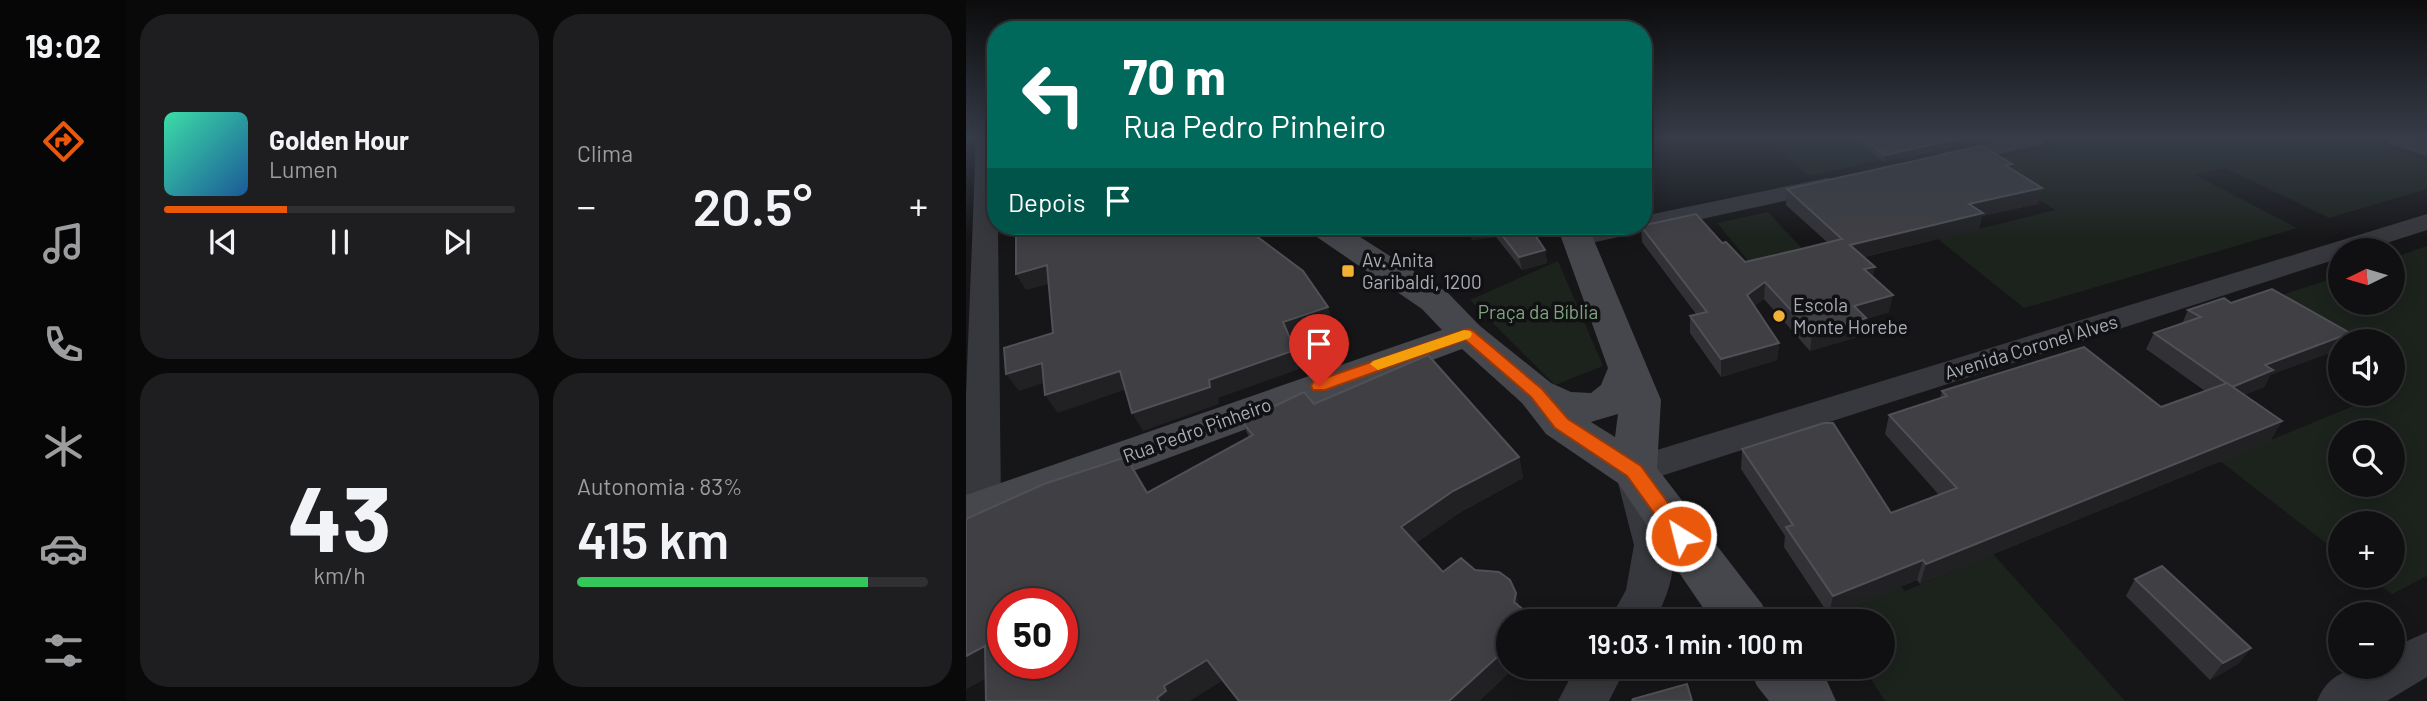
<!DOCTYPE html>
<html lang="pt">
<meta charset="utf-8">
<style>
body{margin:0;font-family:Barlow,sans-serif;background:#1e1e20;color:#f1f3f6;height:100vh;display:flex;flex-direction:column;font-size:26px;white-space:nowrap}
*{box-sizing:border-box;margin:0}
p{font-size:23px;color:#9c9d9f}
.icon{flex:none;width:38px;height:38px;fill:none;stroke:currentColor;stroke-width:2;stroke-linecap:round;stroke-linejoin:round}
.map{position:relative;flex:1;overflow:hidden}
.sheet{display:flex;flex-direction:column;gap:14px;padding:14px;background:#09090a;width:840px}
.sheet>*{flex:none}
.banner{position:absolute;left:21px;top:21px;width:665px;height:214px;border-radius:28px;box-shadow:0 4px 18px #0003,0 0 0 2px #303032;background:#00695c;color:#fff;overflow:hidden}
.needle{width:46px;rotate:265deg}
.controls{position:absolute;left:1362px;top:238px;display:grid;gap:14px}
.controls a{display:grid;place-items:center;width:77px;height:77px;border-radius:50%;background:#101012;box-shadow:0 4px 18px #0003,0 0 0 2px #303032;font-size:35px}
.speed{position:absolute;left:21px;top:588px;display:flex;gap:14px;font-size:35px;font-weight:700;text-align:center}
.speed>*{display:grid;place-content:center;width:91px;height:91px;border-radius:50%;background:#101012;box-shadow:0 4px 18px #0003,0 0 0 2px #303032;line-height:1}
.speed .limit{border:10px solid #d22;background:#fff;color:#111}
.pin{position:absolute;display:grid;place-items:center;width:60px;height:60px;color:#fff;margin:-72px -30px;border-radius:50% 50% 50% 0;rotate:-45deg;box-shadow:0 0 7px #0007}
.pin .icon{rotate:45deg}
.me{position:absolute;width:77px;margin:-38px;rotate:324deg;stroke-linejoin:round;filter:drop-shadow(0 0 5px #0008)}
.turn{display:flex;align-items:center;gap:24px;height:147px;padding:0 21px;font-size:32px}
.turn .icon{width:91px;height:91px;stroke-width:2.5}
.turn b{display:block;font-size:49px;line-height:60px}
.then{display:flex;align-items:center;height:66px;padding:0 21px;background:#0003;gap:14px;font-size:26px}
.big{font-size:52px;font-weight:600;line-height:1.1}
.sheet .card{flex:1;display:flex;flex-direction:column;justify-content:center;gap:10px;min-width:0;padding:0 24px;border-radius:28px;background:#1e1e20}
.sheet .dial{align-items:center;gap:0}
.dial b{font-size:91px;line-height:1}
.song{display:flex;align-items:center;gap:21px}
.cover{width:84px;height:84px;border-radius:10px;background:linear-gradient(135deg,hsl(160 70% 55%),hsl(210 70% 35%))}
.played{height:7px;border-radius:4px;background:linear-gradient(90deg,#ea580c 35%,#303032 35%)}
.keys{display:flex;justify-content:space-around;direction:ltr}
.heat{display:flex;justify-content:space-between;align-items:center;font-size:38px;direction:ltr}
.charge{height:10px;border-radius:5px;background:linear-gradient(90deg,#34c759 83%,#303032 0)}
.sheet .tiles{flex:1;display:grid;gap:14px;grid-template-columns:repeat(2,1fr)}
.trip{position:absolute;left:530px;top:609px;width:399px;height:70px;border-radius:35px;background:#101012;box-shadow:0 4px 18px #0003,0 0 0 2px #303032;font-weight:600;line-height:70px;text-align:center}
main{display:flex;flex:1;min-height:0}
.dock{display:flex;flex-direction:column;width:126px;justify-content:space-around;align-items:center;background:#060607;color:#9c9d9f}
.dock .icon{width:49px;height:49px}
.dock .current{color:#ea580c}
.dock b{font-size:32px;color:#f1f3f6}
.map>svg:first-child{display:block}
.green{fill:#1c231d;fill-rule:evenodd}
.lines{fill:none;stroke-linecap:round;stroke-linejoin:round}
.street{fill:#37383d;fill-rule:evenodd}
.secondary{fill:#45474d;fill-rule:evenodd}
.wall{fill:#323236}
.shaded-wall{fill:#212124}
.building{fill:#3f3f44;stroke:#4f5156;stroke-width:2;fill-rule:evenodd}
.route{fill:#ea580c;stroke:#983908;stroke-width:2}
.slow{fill:#f59e0b}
.poi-dot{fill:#f2b134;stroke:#111113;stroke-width:2.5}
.labels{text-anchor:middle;stroke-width:7;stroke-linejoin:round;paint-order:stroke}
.poi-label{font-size:19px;fill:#a8adb8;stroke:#111113;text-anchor:start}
.park-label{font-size:19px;fill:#7fa381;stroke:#111113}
.street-label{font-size:19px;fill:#a8adb8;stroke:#111113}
</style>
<main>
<nav class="dock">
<b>19:02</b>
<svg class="icon current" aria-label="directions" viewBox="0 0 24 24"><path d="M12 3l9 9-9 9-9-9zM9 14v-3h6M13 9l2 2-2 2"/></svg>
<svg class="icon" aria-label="music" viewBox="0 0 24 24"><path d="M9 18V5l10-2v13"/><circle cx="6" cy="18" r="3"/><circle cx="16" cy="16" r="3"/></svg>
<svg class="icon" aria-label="phone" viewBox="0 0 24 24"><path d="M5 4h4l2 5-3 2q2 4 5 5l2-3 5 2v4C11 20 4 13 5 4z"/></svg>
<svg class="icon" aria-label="climate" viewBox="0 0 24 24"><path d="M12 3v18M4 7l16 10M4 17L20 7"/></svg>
<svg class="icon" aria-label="car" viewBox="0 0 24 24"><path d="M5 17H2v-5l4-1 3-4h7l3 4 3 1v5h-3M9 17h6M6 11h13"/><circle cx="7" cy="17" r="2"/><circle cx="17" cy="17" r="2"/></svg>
<svg class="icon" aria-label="filters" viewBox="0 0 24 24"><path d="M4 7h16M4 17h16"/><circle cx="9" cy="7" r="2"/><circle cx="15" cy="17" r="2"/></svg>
</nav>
<section class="sheet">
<div class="tiles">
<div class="card">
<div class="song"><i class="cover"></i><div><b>Golden Hour</b><p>Lumen</p></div></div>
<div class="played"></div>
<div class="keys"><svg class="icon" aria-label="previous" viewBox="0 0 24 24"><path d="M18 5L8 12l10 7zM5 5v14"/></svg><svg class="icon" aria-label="pause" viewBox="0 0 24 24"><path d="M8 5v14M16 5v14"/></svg><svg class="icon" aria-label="next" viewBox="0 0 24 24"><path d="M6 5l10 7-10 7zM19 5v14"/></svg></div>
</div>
<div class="card"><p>Clima</p>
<div class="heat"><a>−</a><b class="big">20.5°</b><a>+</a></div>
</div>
<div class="card dial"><b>43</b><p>km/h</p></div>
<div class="card"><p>Autonomia · 83%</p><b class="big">415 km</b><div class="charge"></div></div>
</div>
</section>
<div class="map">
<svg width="1461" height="701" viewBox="0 0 1461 701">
<rect width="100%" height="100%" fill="#161618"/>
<g class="green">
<polygon points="887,139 915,160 843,176 799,140"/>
<polygon points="1116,139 1396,139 1461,160 1461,189 1363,218 1259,168 1229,175 1331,228 1058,308 972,239 1089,210 1015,162"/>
<polygon points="802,212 843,256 789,269 751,223"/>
<path d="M 1461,246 L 1461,576 L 1426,594 L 1402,576 L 1426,576 L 1426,523 L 1374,523 L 1374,554 L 1254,461 L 1417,394 L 1426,394 L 1426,390 L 1436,386 L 1426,380 L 1426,341 L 1374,341 L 1294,302 L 1374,276 L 1374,303 L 1426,303 L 1426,258 ZM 1374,432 L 1426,432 L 1426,485 L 1374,485 Z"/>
<polygon points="592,261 637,366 589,385 504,300"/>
<polygon points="1027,554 1159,701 919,701 897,667 917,667 917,621 867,621 863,615 935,586 939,591"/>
</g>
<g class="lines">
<g class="street">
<polygon points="10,139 30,139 30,226 32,226 35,508 29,519 15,523 0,517 0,395"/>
<polygon points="1039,139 1080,139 1078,144 980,166 972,164 969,159 972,154"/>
<polygon points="1420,139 1461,142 1461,156 1422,144"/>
<polygon points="861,178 869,180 873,185 869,190 611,246 602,244 598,238 602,232 632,226 677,226 677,216"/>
<path d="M 1461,214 L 1461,230 L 1399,250 L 1374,250 L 1374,258 L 689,478 C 706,535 720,565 688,621 L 643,621 L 660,590 L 668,545 L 649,471 L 655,461 Z"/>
<path d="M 1461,632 L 1461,677 L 1421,701 L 1351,701 C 1365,667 1393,667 1426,667 L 1426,648 Z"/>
<polygon points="610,667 660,667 643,701 592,701"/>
</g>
<g class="secondary">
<path d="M 341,226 L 377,226 L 482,293 L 514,326 L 585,383 L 605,392 L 625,393 L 635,385 L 642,368 L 591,226 L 622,226 L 695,400 L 691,468 L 796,604 L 804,621 L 746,621 L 652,483 L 580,434 L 556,403 L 496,349 L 0,533 L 0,495 L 476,330 L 456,309 L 345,233 ZM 652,414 L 649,437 L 625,422 L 628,421 Z"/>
<polygon points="783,667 848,667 861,681 870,701 803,701 791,686"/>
</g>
</g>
<g class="wall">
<polygon points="887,139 1003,139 1003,142 991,145 991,146 918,162"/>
<polygon points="1045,169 1076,188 1072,204 1016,216 1013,229 898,257 923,312 900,319 898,335 844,351 798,299 788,306 813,343 811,360 755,377 724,333 724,316 730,314 676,242 675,226 756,243 779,262 861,242 820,205 821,189"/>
<polygon points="502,226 563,226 579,250 581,263 556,270 530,237 506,240"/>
<polygon points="1265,303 1384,333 1379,341 1374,341 1374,349 1304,375 1298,387 1278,395 1316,421 1304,441 954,584 951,580 863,615 818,547 819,536 775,469 776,449 925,513 973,495 919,434 923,415 974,398 976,391 1195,407 1239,391 1180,349 1188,333 1216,324 1222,310"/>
<polygon points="348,404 553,457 557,478 493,513 450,543 477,572 509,570 550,593 553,606 571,621 542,621 549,667 513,701 272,701 256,681 20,678 0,689 160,457 182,492 283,437 276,422"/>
<polygon points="1169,579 1285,648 1272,664 1244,680 1160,596"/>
</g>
<g class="shaded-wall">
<polygon points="990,139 1003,139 1003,142 991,145 991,146 918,162 919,155"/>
<polygon points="677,147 679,147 680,166 677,166"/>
<polygon points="1076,188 1072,204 1016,216 1013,229 881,261 884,245 1003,204"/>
<polygon points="423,226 432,226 424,229"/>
<polygon points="517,226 528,226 530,237 506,240 503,227"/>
<polygon points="579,250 581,263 556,270 553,257"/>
<polygon points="81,265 91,282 60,290 50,274"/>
<polygon points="909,267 906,284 898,269"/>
<polygon points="799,282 798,299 780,312 781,295"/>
<polygon points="927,295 923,312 900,319 898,335 844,351 846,333 888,306"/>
<polygon points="362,307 368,325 324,340 317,322"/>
<polygon points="1384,333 1379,341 1374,341 1374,349 1304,375 1298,387 1256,404 1266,387 1299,365"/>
<polygon points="813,343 811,360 755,377 755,359"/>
<polygon points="329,350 336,368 252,398 253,404 177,431 166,413 243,380"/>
<polygon points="76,363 87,380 53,391 40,374"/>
<polygon points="154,371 164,388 92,413 79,395"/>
<polygon points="1316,421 1304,441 954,584 960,564"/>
<polygon points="553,457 557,478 493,513 443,548 435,527 487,491"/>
<polygon points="957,560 951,580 863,615 867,596"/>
<polygon points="550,593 555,614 548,602"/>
<polygon points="19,646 40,667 0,689 0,656"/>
<polygon points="542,647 542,667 549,667 513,701 483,701"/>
<polygon points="1285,648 1272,664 1244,680 1257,663"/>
<polygon points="241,660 256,681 224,701 193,701 191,698 198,686"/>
</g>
<g class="building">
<polygon points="898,139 992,139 919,155"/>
<polygon points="30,144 30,190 23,185 24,146"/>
<polygon points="1016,146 1046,164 1039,165 1076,188 1003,204 1017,213 884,245 909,267 898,269 927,295 888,306 900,318 846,333 799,282 781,295 813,343 755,359 724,316 741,312 675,226 730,214 756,243 760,242 779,262 831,250 876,239 821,189"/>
<polygon points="50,226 277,226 337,271 362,307 317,322 329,350 243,380 244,387 166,413 154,371 79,395 76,363 40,374 38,348 87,333 81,265 50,274"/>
<polygon points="529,226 563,226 579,250 553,257"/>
<polygon points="1306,289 1384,333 1299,365 1307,370 1266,387 1188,333 1235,317 1222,310 1258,298 1265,303"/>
<polygon points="1118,347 1195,407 1261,383 1316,421 960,564 957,560 867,596 820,527 827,525 776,449 858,423 867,423 925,513 991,488 923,415 981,396 976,391"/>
<path d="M 462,355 L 553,457 L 487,491 L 435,527 L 477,572 L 495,558 L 509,570 L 533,572 L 544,580 L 550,593 L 548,602 L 571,621 L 542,621 L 542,647 L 483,701 L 273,701 L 241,660 L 198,686 L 200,691 L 191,698 L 193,701 L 20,701 L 19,646 L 0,656 L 0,519 L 78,484 L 160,457 L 181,493 L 287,435 L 276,422 L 338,392 L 348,404 ZM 37,604 L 96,604 L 96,663 L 37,663 Z"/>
<polygon points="1196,566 1285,648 1257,663 1169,579"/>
<polygon points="721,684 726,701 666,701 667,699"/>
</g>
<linearGradient id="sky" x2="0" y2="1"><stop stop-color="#0c0c0d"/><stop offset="0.58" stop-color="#363c48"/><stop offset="1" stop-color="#363c48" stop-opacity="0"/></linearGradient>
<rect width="1461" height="238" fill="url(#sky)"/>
<polygon class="route" points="501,329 506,330 576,389 602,419 675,466 722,530 725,536 722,541 715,544 708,541 661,476 589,428 565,397 499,340 359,390 347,390 345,386 347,382"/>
<polygon class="slow" points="498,330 504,331 506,334 504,338 412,370 404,364 407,361"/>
<g class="poi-dot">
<rect x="375" y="264" width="14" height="14" rx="3.5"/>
<circle cx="813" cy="316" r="7"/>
</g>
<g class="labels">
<g class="poi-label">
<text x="396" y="267">Av. Anita<tspan x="396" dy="22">Garibaldi, 1200</tspan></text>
<text x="827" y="312">Escola<tspan x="827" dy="22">Monte Horebe</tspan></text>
</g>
<g class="park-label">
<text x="572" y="319">Praça da Bíblia</text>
</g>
<g class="street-label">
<text transform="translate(1065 347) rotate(-17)" y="7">Avenida Coronel Alves</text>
<text transform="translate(231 430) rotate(-20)" y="7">Rua Pedro Pinheiro</text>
</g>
</g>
</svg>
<div class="controls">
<a><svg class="needle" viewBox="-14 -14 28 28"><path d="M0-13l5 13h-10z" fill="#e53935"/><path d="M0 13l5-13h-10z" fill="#9c9d9f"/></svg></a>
<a><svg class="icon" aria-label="sound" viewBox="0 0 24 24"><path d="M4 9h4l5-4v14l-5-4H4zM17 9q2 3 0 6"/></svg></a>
<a><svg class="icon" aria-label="search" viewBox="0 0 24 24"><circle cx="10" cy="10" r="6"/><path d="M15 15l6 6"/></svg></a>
<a>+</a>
<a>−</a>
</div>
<div class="speed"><div class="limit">50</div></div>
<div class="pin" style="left:353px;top:386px;background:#d93025"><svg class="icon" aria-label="arrive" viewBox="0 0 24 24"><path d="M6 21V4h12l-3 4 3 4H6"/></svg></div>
<svg class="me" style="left:715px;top:536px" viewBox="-20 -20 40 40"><circle r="17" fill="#ea580c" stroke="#fff" stroke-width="3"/><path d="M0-11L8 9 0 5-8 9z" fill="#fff"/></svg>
<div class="trip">19:03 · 1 min · 100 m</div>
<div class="banner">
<div class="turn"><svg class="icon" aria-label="left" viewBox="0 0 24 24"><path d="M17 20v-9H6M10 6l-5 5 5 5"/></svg><div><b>70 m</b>Rua Pedro Pinheiro</div></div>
<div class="then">Depois<svg class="icon" aria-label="arrive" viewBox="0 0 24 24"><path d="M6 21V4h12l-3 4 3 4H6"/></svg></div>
</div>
</div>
</main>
